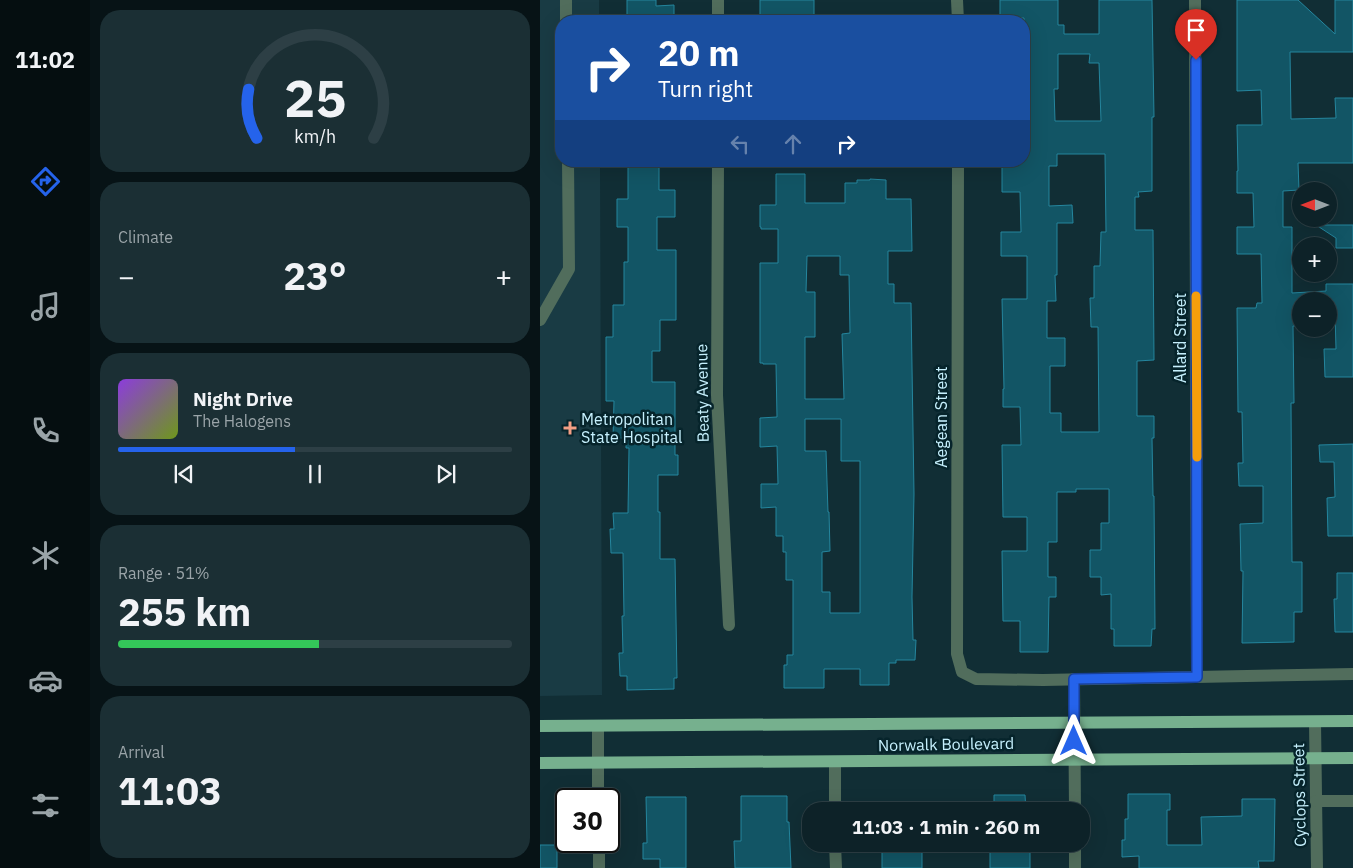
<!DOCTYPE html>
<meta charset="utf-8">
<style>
body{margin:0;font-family:"IBM Plex Sans",sans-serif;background:#1b2f34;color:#f1f3f6;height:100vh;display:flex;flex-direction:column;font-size:19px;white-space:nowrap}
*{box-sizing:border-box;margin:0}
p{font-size:16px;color:#9aa4a8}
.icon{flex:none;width:28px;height:28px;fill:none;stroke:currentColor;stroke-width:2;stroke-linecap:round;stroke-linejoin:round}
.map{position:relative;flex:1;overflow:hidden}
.sheet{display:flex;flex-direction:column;gap:10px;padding:10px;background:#071316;width:450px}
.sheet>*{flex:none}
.hud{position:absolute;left:15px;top:15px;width:475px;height:152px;border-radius:20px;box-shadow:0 5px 20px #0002,0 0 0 1px #2d3f45;background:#1a4fa0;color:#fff;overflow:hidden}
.needle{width:32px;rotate:270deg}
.fabs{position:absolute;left:752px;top:182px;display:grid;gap:10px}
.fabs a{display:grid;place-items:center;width:45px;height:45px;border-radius:50%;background:#0d2228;box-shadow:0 5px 20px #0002,0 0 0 1px #2d3f45;font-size:25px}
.speed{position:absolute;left:15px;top:788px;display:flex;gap:10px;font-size:25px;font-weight:700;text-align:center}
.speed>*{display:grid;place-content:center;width:65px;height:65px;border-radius:50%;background:#0d2228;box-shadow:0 5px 20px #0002,0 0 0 1px #2d3f45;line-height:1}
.speed .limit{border:2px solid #111;border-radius:8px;background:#fff;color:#111}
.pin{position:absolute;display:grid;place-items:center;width:42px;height:42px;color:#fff;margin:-51px -21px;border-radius:50% 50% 50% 0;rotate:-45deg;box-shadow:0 0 5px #0007}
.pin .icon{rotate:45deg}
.me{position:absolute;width:55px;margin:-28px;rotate:0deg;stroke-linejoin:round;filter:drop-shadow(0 0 4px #0008)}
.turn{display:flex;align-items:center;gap:18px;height:105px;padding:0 20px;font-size:22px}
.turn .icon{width:65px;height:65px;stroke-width:2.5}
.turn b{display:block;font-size:35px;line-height:42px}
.lanes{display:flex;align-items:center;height:48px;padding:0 20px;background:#0003;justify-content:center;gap:25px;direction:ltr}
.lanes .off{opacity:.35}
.big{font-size:38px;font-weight:700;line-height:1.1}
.sheet .widget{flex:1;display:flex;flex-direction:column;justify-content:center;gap:8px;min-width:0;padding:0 18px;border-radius:20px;background:#1b2f34}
.sheet .dial{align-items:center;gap:0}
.dial svg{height:130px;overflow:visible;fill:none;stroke:#2d3f45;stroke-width:7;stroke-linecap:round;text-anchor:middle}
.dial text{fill:#f1f3f6;stroke:none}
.song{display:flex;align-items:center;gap:15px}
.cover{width:60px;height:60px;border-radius:8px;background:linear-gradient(135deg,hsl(270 70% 55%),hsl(80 70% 35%))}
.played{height:5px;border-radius:2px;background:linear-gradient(90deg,#2563eb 45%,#2d3f45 45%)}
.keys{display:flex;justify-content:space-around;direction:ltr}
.heat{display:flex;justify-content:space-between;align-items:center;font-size:28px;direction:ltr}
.charge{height:8px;border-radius:4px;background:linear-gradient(90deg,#34c759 51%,#2d3f45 0)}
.trip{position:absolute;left:262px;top:802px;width:288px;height:50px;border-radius:20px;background:#0d2228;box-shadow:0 5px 20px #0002,0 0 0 1px #2d3f45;font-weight:700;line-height:50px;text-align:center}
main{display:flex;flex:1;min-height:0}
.dock{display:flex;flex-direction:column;width:90px;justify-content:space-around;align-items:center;background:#050e10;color:#9aa4a8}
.dock .icon{width:35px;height:35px}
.dock .active{color:#2563eb}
.dock b{font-size:22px;color:#f1f3f6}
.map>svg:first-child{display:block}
.built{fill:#193b44}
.building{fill:#125565;stroke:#25869e;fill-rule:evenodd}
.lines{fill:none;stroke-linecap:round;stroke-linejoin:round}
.minor{stroke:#516d5c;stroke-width:12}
.major{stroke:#76b08e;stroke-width:12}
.route-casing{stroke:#184099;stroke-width:12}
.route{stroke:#2563eb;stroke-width:9}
.slow{stroke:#f59e0b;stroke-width:9}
.poi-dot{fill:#f39f85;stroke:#06242b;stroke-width:2}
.labels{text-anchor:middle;stroke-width:5;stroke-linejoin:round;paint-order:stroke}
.street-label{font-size:16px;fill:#c6f0fd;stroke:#06242b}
.poi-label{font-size:16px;fill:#c6f0fd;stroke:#06242b;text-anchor:start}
</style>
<main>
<nav class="dock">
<b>11:02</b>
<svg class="icon active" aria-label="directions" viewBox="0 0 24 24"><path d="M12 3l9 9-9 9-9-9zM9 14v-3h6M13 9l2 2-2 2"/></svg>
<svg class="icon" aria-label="music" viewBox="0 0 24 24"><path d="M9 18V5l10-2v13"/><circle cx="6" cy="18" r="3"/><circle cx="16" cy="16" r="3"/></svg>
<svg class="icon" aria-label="phone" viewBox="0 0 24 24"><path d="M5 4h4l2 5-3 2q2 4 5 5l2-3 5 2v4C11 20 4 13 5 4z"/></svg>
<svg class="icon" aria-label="climate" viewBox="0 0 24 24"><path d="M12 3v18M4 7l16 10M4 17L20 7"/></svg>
<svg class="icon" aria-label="car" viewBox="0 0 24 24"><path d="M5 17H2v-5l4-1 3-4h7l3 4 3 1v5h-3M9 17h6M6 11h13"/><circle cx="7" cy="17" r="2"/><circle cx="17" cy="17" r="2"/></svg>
<svg class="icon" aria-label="filters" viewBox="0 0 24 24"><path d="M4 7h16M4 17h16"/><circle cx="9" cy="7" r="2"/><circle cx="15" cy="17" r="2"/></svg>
</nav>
<section class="sheet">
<div class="widget dial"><svg viewBox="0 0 100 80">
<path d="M14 69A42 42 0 1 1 86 69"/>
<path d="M14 69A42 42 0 0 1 9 39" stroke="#2563eb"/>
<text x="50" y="56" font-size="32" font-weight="700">25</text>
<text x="50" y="72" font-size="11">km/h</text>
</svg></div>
<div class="widget"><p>Climate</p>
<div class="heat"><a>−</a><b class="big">23°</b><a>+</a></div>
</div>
<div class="widget">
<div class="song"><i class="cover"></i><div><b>Night Drive</b><p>The Halogens</p></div></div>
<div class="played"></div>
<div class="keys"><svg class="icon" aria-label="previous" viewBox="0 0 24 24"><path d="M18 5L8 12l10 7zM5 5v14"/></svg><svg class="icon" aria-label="pause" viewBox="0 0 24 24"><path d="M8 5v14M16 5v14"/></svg><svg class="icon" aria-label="next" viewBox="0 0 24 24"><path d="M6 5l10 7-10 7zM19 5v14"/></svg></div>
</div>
<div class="widget"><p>Range · 51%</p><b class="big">255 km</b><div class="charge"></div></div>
<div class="widget"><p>Arrival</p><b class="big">11:03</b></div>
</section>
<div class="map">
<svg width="813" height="868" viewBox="0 0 813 868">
<rect width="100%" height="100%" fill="#112e35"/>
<polygon class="built" points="0,0 59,0 59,21 21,21 21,161 60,161 62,695 0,696"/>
<g class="building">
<polygon points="87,0 116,0 116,6 134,5 134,21 113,21 113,19 87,19"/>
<rect x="220" y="0" width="54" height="21"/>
<path d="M 460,0 L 518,0 L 518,25 L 524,25 L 524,34 L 559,34 L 559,0 L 612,0 L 614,117 L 612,117 L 612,191 L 598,192 L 599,197 L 595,197 L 595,230 L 613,230 L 614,360 L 597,361 L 597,416 L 614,416 L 614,438 L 612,438 L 613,496 L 614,496 L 615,629 L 612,629 L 611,646 L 574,646 L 574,629 L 571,629 L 571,594 L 561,595 L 561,577 L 550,577 L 550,550 L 561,550 L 561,523 L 569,523 L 569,489 L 536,489 L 536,492 L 517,492 L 517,542 L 508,542 L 508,577 L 516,577 L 516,597 L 509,597 L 508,652 L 480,652 L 480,621 L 463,621 L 462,551 L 487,551 L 487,517 L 463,517 L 462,445 L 481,445 L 480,407 L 463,407 L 463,389 L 464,389 L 462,299 L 487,299 L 487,256 L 461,256 L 461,232 L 481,232 L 480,192 L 462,192 L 462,161 L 484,161 L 484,18 L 460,18 ZM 518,54 L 550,54 L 549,63 L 559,63 L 561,121 L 515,121 L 514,89 L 518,89 ZM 517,154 L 565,154 L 566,232 L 561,232 L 560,266 L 554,266 L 554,298 L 550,298 L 551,327 L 558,327 L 559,432 L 521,432 L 521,413 L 510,413 L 510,366 L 525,366 L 525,338 L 507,338 L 507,301 L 516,301 L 515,275 L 517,275 L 517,223 L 533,223 L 532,205 L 509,206 L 509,166 L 517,166 Z"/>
<polygon points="697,0 758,0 795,34 795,0 813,0 813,52 750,52 751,119 796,118 795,98 813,98 813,163 758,163 759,190 743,191 743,227 752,227 752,293 786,291 786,284 813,284 813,377 785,377 784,349 796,349 795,313 789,313 789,301 761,301 761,326 753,326 754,403 751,403 752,562 762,562 762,612 754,612 754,642 702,643 703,571 701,571 700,524 723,523 723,486 699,486 698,463 703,463 702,412 698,412 697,308 716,308 717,303 722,303 721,254 697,254 697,227 714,227 713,193 697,193 697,171 698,171 697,125 722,125 721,90 697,91"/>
<polygon points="88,161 119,161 119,190 135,190 135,217 117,217 117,250 136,250 136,320 120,320 120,351 112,351 112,382 135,382 135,455 138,455 138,475 118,475 118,512 120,512 120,559 135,559 137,678 134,678 134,689 87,690 87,676 80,676 79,653 83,653 82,616 84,616 83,553 71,553 70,529 74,529 73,513 88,513 89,448 86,448 86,438 73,438 74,401 66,401 66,337 73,337 73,305 84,305 84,262 88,262 88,227 77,227 77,199 88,199"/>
<path d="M 236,174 L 265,174 L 265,203 L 305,203 L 305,183 L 317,183 L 317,180 L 330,180 L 330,179 L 346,180 L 346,199 L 371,199 L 372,251 L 348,251 L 348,284 L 354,284 L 354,303 L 371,303 L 374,494 L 372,597 L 373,640 L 376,640 L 375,660 L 356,660 L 356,663 L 349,663 L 349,685 L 320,685 L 320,669 L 284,669 L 284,688 L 244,688 L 244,665 L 247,665 L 247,655 L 253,655 L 253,580 L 246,580 L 246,552 L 243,552 L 243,536 L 236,536 L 236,507 L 221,508 L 221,484 L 238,484 L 237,446 L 220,447 L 220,418 L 237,417 L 236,364 L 223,364 L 223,363 L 220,363 L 220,263 L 238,263 L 238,229 L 221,229 L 221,227 L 220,227 L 220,205 L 236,205 ZM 267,256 L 300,256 L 300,275 L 309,275 L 310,333 L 302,334 L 304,399 L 265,399 L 265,337 L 275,337 L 275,292 L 266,292 ZM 265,419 L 301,419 L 301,461 L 320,461 L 320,613 L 290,613 L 290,592 L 282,592 L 282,552 L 290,551 L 289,512 L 288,512 L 286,451 L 265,451 Z"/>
<polygon points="776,225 813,225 813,248 796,248 796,238"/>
<polygon points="813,444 813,536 788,536 787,498 795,497 794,462 780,462 779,445"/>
<polygon points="797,573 813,573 813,632 795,632 794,599 797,599"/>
<polygon points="588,794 630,794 630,810 627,810 627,845 662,845 661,817 702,816 702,799 735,799 734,861 718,861 719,868 599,868 599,856 582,857 582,840 585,840 585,819 588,819"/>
<polygon points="454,795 485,795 486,811 454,811"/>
<polygon points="201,796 247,796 247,822 249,822 251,868 195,868 194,841 201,841"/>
<polygon points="106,797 146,797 146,868 120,868 120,859 103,859 103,843 107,843"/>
<rect x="342" y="844" width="40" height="24"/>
<rect x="450" y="844" width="40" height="24"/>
<rect x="0" y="845" width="17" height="23"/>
</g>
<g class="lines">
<g class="minor">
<polyline points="26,0 26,21"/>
<polyline points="417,0 418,21"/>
<polyline points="655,0 657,677"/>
<polyline points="178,21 178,0"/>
<polyline points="178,161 177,395 189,625"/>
<polyline points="418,161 417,654 422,672 436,679 503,680 813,674"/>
<polyline points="0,320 29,269 28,161"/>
<polyline points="534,679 535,811"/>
<polyline points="775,722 777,868"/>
<polyline points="58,726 58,799"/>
<polyline points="295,762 295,811"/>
<polyline points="776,801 813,801"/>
<polyline points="59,841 59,868"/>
<polyline points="295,844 296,868"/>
<polyline points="535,844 535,868"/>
</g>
<g class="major">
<polyline points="0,726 813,721"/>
<polyline points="0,763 813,758"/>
</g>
</g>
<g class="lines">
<defs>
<polyline id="route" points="534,741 534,679 657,677 656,60"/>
</defs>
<use href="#route" class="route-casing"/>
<use href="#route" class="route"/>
<polyline class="slow" points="656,296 657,457"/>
</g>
<path class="poi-dot" d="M27.5 420.5h5v5h5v5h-5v5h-5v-5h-5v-5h5z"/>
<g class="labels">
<g class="street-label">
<text transform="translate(640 338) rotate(-90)" y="6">Allard Street</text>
<text transform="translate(162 393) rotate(-91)" y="6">Beaty Avenue</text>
<text transform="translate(401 417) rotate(-90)" y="6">Aegean Street</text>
<text transform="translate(406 744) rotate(-1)" y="6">Norwalk Boulevard</text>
<text transform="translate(759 795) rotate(-91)" y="6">Cyclops Street</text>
</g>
<g class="poi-label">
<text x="41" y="425">Metropolitan<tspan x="41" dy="18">State Hospital</tspan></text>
</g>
</g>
</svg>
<div class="fabs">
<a><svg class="needle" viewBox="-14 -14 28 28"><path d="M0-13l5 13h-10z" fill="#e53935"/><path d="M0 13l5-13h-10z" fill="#9aa4a8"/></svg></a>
<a>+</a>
<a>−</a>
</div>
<div class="speed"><div class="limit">30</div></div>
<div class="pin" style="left:656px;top:60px;background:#d93025"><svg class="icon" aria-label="arrive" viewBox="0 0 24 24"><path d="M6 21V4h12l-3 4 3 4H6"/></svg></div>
<svg class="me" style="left:534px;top:741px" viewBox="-20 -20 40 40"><path d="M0-17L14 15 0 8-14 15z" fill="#2563eb" stroke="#fff" stroke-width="4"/></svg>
<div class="trip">11:03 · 1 min · 260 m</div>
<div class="hud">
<div class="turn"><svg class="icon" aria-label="right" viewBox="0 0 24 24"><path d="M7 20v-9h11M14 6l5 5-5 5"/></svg><div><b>20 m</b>Turn right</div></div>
<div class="lanes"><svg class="icon off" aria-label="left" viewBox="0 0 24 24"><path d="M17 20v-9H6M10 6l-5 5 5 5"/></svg><svg class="icon off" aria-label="ahead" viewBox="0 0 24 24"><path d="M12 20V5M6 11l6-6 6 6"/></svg><svg class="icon" aria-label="right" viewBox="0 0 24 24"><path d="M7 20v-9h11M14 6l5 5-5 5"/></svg></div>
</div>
</div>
</main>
